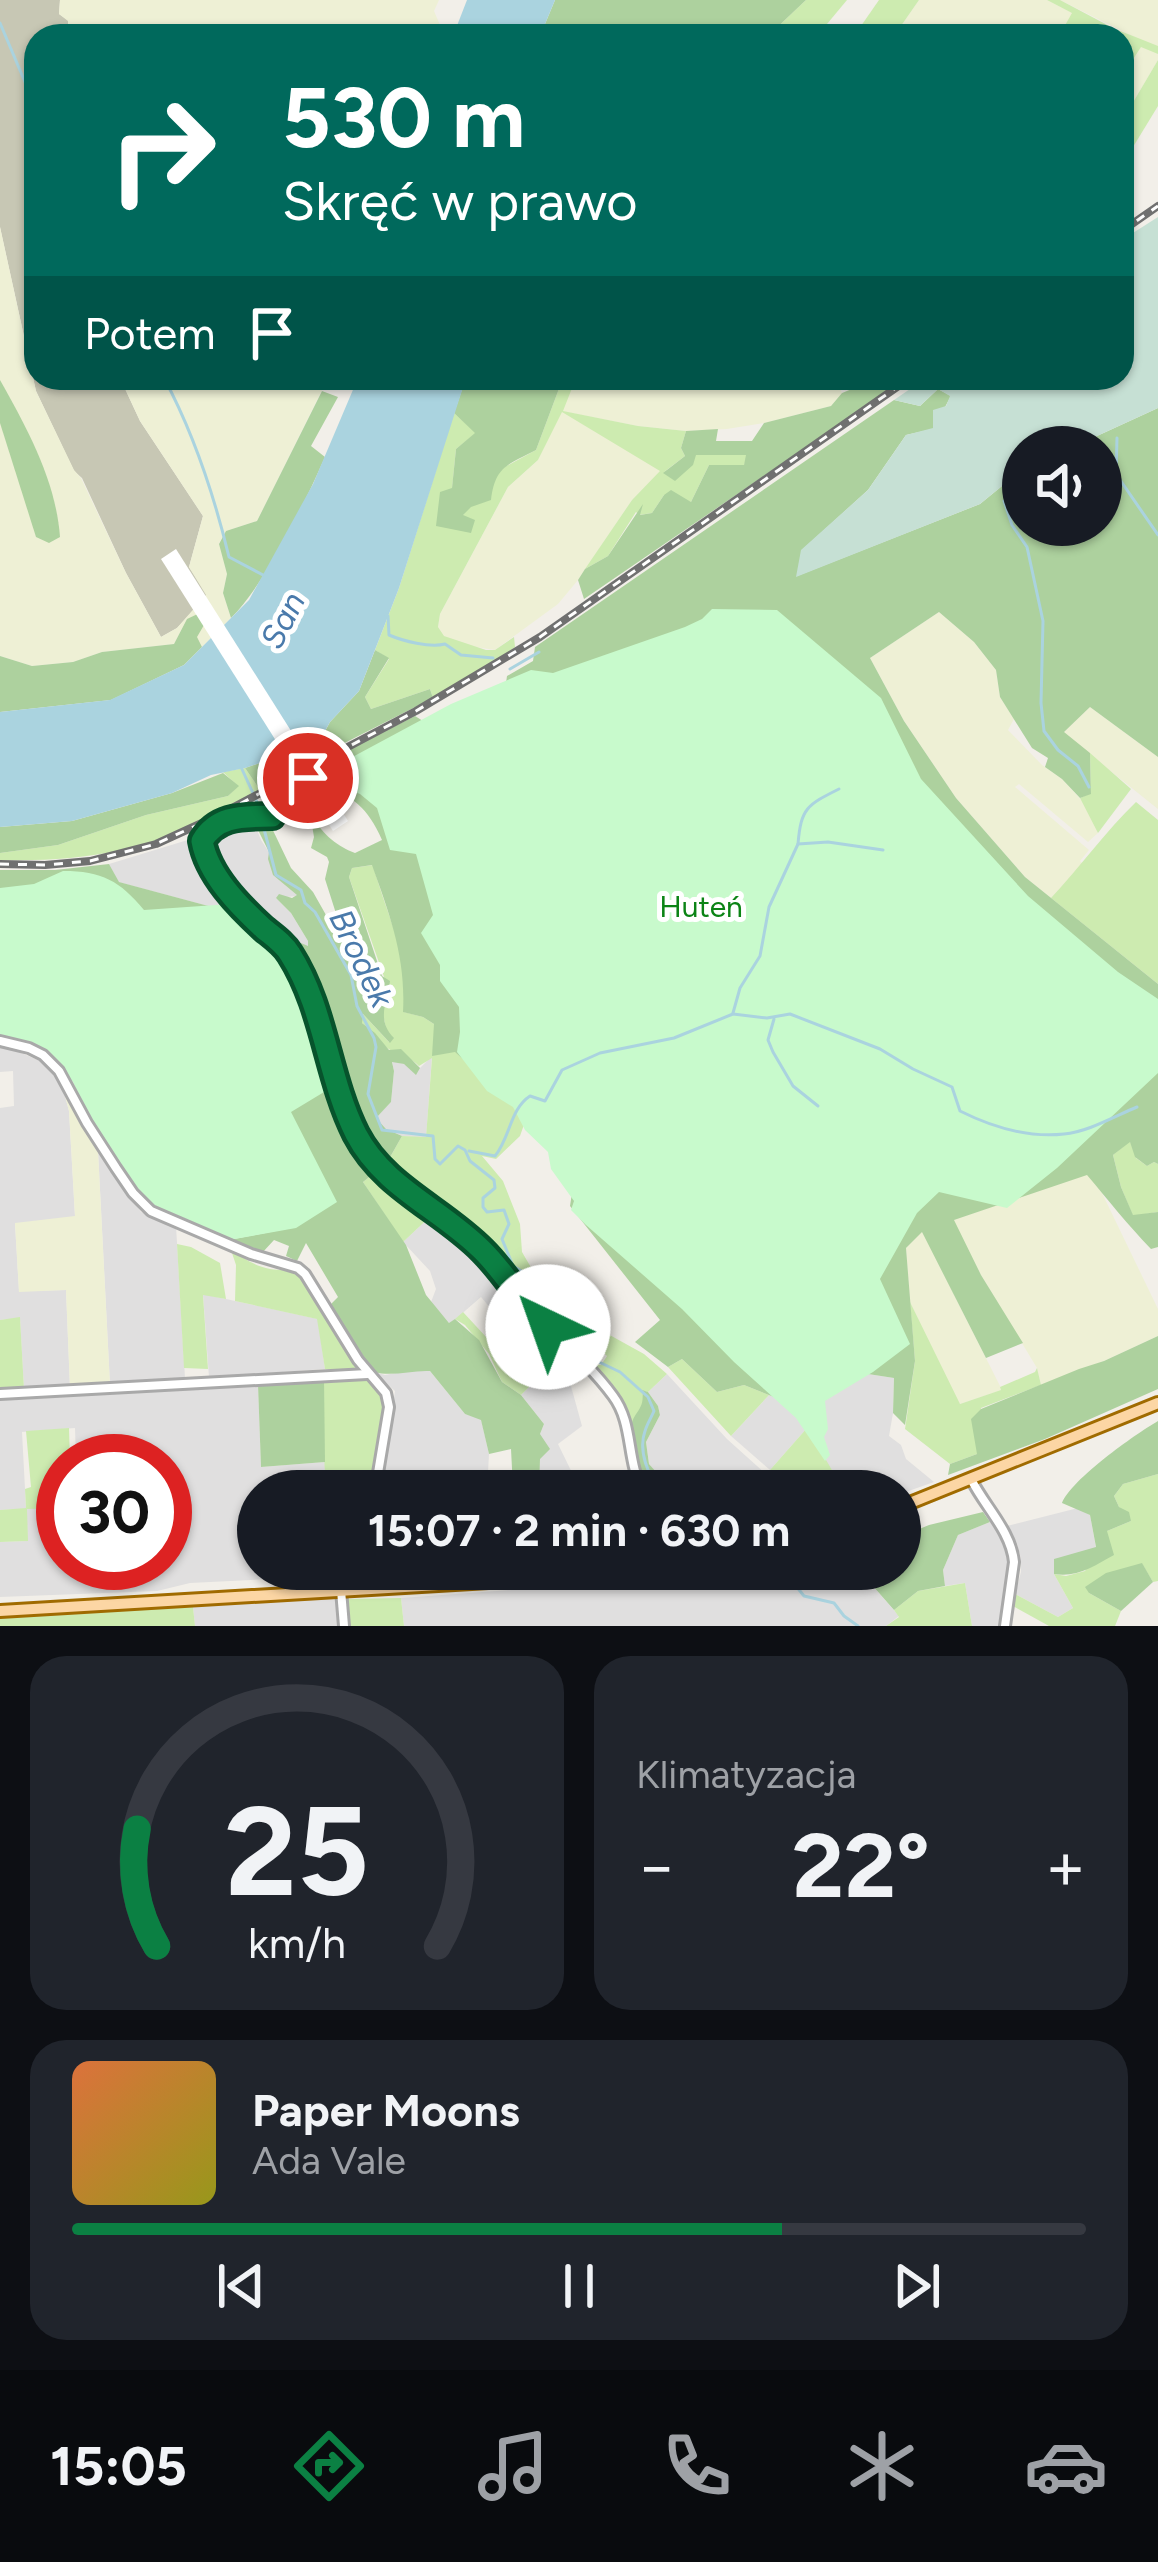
<!DOCTYPE html>
<html lang="pl">
<meta charset="utf-8">
<style>
body{margin:0;font-family:Figtree,sans-serif;background:#20242c;color:#f1f3f6;height:100vh;display:flex;flex-direction:column;font-size:45px;white-space:nowrap}
*{box-sizing:border-box;margin:0}
p{font-size:39px;color:#9ea1a6}
.icon{flex:none;width:66px;height:66px;fill:none;stroke:currentColor;stroke-width:2;stroke-linecap:round;stroke-linejoin:round}
.map{position:relative;height:1626px;overflow:hidden}
.details{display:flex;flex-direction:column;gap:30px;padding:30px;background:#0d0f14;flex:1}
.details>*{flex:none}
.hud{position:absolute;left:24px;top:24px;width:1110px;height:366px;border-radius:36px;box-shadow:0 3px 9px #0004;background:#00695c;color:#fff;overflow:hidden}
.fabs{position:absolute;left:1002px;top:426px;display:grid;gap:24px}
.fabs a{display:grid;place-items:center;width:120px;height:120px;border-radius:50%;background:#171b24;box-shadow:0 3px 9px #0004;font-size:60px}
.speed{position:absolute;left:36px;top:1434px;display:flex;gap:24px;font-size:60px;font-weight:700;text-align:center}
.speed>*{display:grid;place-content:center;width:156px;height:156px;border-radius:50%;background:#171b24;box-shadow:0 3px 9px #0004;line-height:1}
.speed .limit{border:18px solid #d22;background:#fff;color:#111}
.pin{position:absolute;display:grid;place-items:center;width:102px;height:102px;color:#fff;margin:-51px;border:6px solid #fff;border-radius:50%;box-shadow:0 3px 12px #0007}
.me{position:absolute;width:132px;margin:-66px;rotate:318deg;stroke-linejoin:round;filter:drop-shadow(0 0 9px #0008)}
.turn{display:flex;align-items:center;gap:42px;height:252px;padding:0 60px;font-size:54px}
.turn .icon{width:156px;height:156px;stroke-width:2.5}
.turn b{display:block;font-size:84px;line-height:102px}
.then{display:flex;align-items:center;height:114px;padding:0 60px;background:#0003;gap:24px;font-size:45px}
.big{font-size:90px;font-weight:700;line-height:1.1}
.details .widget{flex:1;display:flex;flex-direction:column;justify-content:center;gap:18px;min-width:0;padding:0 42px;border-radius:36px;background:#20242c}
.details .dial{align-items:center;gap:0}
.dial svg{height:312px;overflow:visible;fill:none;stroke:#363941;stroke-width:7;stroke-linecap:round;text-anchor:middle}
.dial text{fill:#f1f3f6;stroke:none}
.song{display:flex;align-items:center;gap:36px}
.cover{width:144px;height:144px;border-radius:18px;background:linear-gradient(135deg,hsl(20 70% 55%),hsl(60 70% 35%))}
.played{height:12px;border-radius:6px;background:linear-gradient(90deg,#0b8043 70%,#363941 70%)}
.keys{display:flex;justify-content:space-around;direction:ltr}
.heat{display:flex;justify-content:space-between;align-items:center;font-size:66px;direction:ltr}
.details .tiles{flex:1;display:grid;gap:30px;grid-template-columns:1fr 1fr}
.widget:last-child{grid-column:span 2}
.trip{position:absolute;left:237px;top:1470px;width:684px;height:120px;border-radius:60px;background:#171b24;box-shadow:0 3px 9px #0004;font-weight:700;line-height:120px;text-align:center}
.menu{display:flex;height:192px;justify-content:space-around;align-items:center;background:#090b0e;color:#9ea1a6}
.menu .icon{width:84px;height:84px}
.menu .active{color:#0b8043}
.menu b{font-size:54px;color:#f1f3f6}
.map>svg:first-child{display:block}
.residential{fill:#e0dfdf;fill-rule:evenodd}
.construction{fill:#c7c7b4}
.farmland{fill:#eef0d5}
.grass{fill:#cdebb0}
.forest{fill:#add19e}
.wetland{fill:#c6e0d4}
.park{fill:#c8facc}
.water{fill:#aad3df}
.pier{fill:#fff}
.lines{fill:none;stroke-linecap:round;stroke-linejoin:round}
.stream{stroke:#aad3df;stroke-width:3}
.minor-casing{stroke:#a9a9a9;stroke-width:14}
.major-casing{stroke:#a06b00;stroke-width:16}
.minor{stroke:#fff;stroke-width:8}
.major{stroke:#fcd6a4;stroke-width:10}
.rail-casing{stroke:#707070;stroke-width:8}
.rail{stroke:#fff;stroke-width:3;stroke-dasharray:9;stroke-linecap:butt}
.route-casing{stroke:#07532c;stroke-width:30}
.route{stroke:#0b8043;stroke-width:21}
.labels{text-anchor:middle;stroke-width:10;stroke-linejoin:round;paint-order:stroke}
.park-label{font-size:30px;fill:#0c8416;stroke:#fff}
.water-label{font-size:33px;font-style:italic;fill:#4a7aab;stroke:#fff}
</style>
<div class="map">
<svg width="1158" height="1626" viewBox="0 0 1158 1626">
<rect width="100%" height="100%" fill="#f2efe9"/>
<g class="residential">
<polygon points="253,820 261,840 298,896 276,898 291,913 308,941 308,947 293,954 249,912 210,862 205,846 208,836 215,829 228,823"/>
<polygon points="191,839 209,867 242,915 118,882 109,864"/>
<polygon points="0,1044 45,1063 60,1078 69,1111 75,1217 15,1224 19,1291 66,1290 70,1388 24,1389 20,1318 0,1320 0,1108 14,1106 13,1071 0,1072"/>
<polygon points="432,1056 426,1138 402,1136 386,1129 375,1118 391,1102 394,1071 392,1061 420,1068"/>
<polygon points="98,1151 141,1212 176,1226 185,1378 110,1385"/>
<polygon points="434,1213 479,1251 558,1339 582,1426 558,1444 581,1491 539,1491 540,1434 544,1424 521,1395 547,1369 518,1341 481,1297 450,1324 431,1302 436,1289 430,1271 403,1242"/>
<polygon points="203,1294 318,1319 325,1369 209,1377"/>
<polygon points="411,1370 430,1371 465,1414 481,1419 489,1454 487,1491 380,1491 395,1391 374,1372 385,1375"/>
<polygon points="667,1374 727,1439 785,1491 673,1491 665,1483 649,1464 646,1442 660,1415 658,1406 648,1392"/>
<polygon points="868,1374 894,1378 893,1413 889,1436 901,1445 906,1459 934,1482 900,1494 900,1491 858,1491 832,1470 825,1461 814,1438 823,1397"/>
<path d="M 258,1385 L 261,1467 L 325,1462 L 326,1491 L 258,1491 L 258,1569 L 329,1569 L 330,1576 L 190,1583 L 157,1591 L 0,1597 L 0,1542 L 27,1541 L 26,1509 L 0,1510 L 0,1400 ZM 75,1428 L 76,1461 L 165,1461 L 165,1563 L 63,1563 L 63,1508 L 26,1508 L 22,1432 Z"/>
<polygon points="769,1395 789,1403 807,1428 770,1470 731,1436"/>
<polygon points="1078,1508 1090,1515 1096,1548 1054,1560 1054,1574 1073,1608 1058,1617 1015,1594 1021,1572 1020,1554 1016,1541 1007,1526"/>
<polygon points="990,1522 1006,1545 1010,1558 1001,1626 972,1626 965,1583 945,1586 943,1570 958,1535"/>
<polygon points="750,1569 858,1569 899,1616 886,1626 404,1626 401,1598 730,1574"/>
<polygon points="337,1598 341,1626 195,1626 193,1607"/>
</g>
<polygon class="construction" points="0,0 60,0 59,14 68,20 68,36 36,36 36,378 120,378 140,421 203,516 189,567 207,595 177,628 161,637 126,573 82,478 74,471 36,391 0,227"/>
<g class="farmland">
<polygon points="60,0 439,0 434,11 440,25 436,36 68,36 68,21 59,14"/>
<polygon points="919,0 1047,0 1073,13 1059,36 894,36"/>
<polygon points="1060,0 1158,0 1158,60 1122,121 1122,76 1142,41"/>
<polygon points="0,227 36,391 74,470 81,478 126,573 161,637 177,628 206,595 189,567 203,516 140,421 120,378 328,378 257,521 226,531 219,543 227,574 223,593 231,618 202,647 187,619 174,644 102,652 73,662 32,666 0,656"/>
<polygon points="576,378 835,378 842,393 831,406 764,423 727,429 686,431 638,426 566,412 661,471 632,500 578,580 558,604 495,650 470,646 443,636 438,627 440,614 508,487 538,460"/>
<polygon points="939,612 974,642 996,670 1000,697 1014,719 1008,730 1042,765 1062,779 1086,805 1098,833 1088,842 1019,784 1015,787 1089,850 1080,861 1083,864 1051,898 1025,877 956,798 904,721 870,658"/>
<polygon points="1090,707 1158,757 1158,809 1063,733"/>
<polygon points="65,1096 98,1151 110,1385 70,1388 66,1290 19,1292 15,1223 75,1216 69,1111"/>
<polygon points="1087,1174 1102,1193 1158,1309 1158,1336 1104,1361 1041,1385 1037,1368 981,1275 953,1220"/>
<polygon points="922,1231 1002,1390 960,1404 952,1392 910,1302 906,1248"/>
</g>
<g class="grass">
<polygon points="806,0 847,0 817,36 768,36"/>
<polygon points="879,0 919,0 894,36 854,36"/>
<polygon points="1047,0 1060,0 1113,28 1158,46 1158,54 1141,47 1122,76 1122,36 1059,36 1072,13"/>
<polygon points="1158,60 1158,106 1122,165 1122,121"/>
<polygon points="563,378 576,378 563,411 638,426 686,431 681,448 685,456 664,472 695,455 747,455 744,466 709,465 691,502 664,495 652,513 639,515 636,512 608,556 585,569 632,500 660,471 562,412 538,460 508,487 440,614 438,627 444,636 486,650 495,650 514,637 515,647 500,659 433,698 430,689 371,709 365,697 389,659 375,650 399,588 454,413 476,433 456,449 452,489 462,516 499,470 536,450"/>
<polygon points="1090,753 1131,789 1098,833 1080,798 1091,793"/>
<path d="M 306,764 C 252,798 183,837 121,850 C 81,859 41,861 0,860 L 0,853 L 58,845 L 146,815 L 228,796 L 238,786 L 223,772 L 245,768 L 258,787 Z"/>
<path d="M 1136,802 L 1158,820 L 1158,984 L 1051,898 C 1080,867 1105,832 1136,802 Z"/>
<path d="M 373,865 C 380,891 390,916 398,942 C 406,964 404,989 404,1012 L 423,1017 L 434,1024 L 455,1051 L 527,1116 L 520,1136 L 496,1159 L 482,1156 L 503,1181 L 520,1224 L 522,1252 L 536,1276 L 588,1323 L 644,1354 L 667,1374 L 648,1392 L 642,1391 L 644,1402 L 631,1427 L 625,1411 L 588,1363 L 601,1365 L 607,1356 L 589,1339 L 573,1335 L 567,1326 C 519,1315 513,1275 480,1245 C 449,1217 415,1195 384,1168 L 402,1136 L 426,1137 L 432,1058 L 419,1066 C 410,1057 403,1058 392,1051 C 381,1045 373,1031 362,1023 L 362,1013 L 389,1042 L 382,1010 L 389,991 L 349,877 L 352,868 Z"/>
<polygon points="1130,1141 1136,1158 1147,1166 1154,1162 1158,1164 1158,1212 1133,1216 1121,1187 1113,1155"/>
<polygon points="377,1171 407,1196 434,1213 403,1242 363,1182"/>
<polygon points="177,1244 191,1247 220,1263 226,1299 203,1295 208,1369 184,1368"/>
<path d="M 231,1250 C 243,1258 255,1266 270,1269 C 281,1271 290,1269 300,1273 L 355,1360 L 357,1367 L 354,1370 L 325,1369 L 317,1319 L 235,1301 L 236,1265 Z"/>
<polygon points="910,1302 960,1404 1001,1390 1000,1387 1035,1372 1037,1368 1041,1385 981,1408 977,1454 950,1464 905,1429 915,1361"/>
<polygon points="463,1312 499,1351 516,1338 547,1369 521,1395 502,1382 489,1354 465,1325 455,1319"/>
<polygon points="20,1317 24,1389 0,1391 0,1320"/>
<polygon points="682,1359 717,1392 744,1385 769,1395 731,1436 668,1367"/>
<polygon points="365,1378 381,1393 384,1404 369,1491 326,1491 323,1438 324,1379"/>
<polygon points="69,1428 70,1461 63,1461 63,1508 27,1509 28,1541 0,1542 0,1510 26,1508 25,1489 31,1487 26,1431"/>
<polygon points="807,1428 832,1470 858,1491 795,1491 770,1470"/>
<polygon points="1158,1474 1158,1581 1153,1582 1142,1564 1089,1593 1121,1611 1115,1626 1049,1626 1011,1605 1015,1594 1058,1617 1073,1608 1054,1574 1066,1576 1085,1571 1107,1531 1131,1521 1119,1507 1114,1496 1123,1484"/>
<polygon points="965,1583 972,1626 886,1626 899,1617 894,1610 918,1591"/>
<polygon points="401,1598 404,1626 348,1626 345,1599"/>
<polygon points="193,1607 195,1626 0,1626 0,1617"/>
</g>
<g class="forest">
<polygon points="555,0 806,0 768,36 540,36"/>
<path d="M 466,378 L 563,378 L 536,450 C 508,465 495,466 491,500 L 471,507 L 463,515 L 475,520 L 471,533 L 436,526 L 440,492 L 452,488 L 456,449 L 475,433 L 454,413 Z"/>
<polygon points="879,378 907,378 584,599 578,580 585,569 608,556 643,504 640,515 652,513 664,495 671,490 691,502 709,465 744,465 746,455 696,455 693,465 675,481 663,473 685,456 681,448 686,431 718,429 716,441 752,441 764,423 831,406 842,393"/>
<path d="M 0,380 C 27,428 56,481 60,537 L 49,543 L 36,537 L 0,423 Z"/>
<path d="M 938,389 L 951,396 L 933,429 L 906,435 L 868,490 L 802,550 L 797,576 L 980,504 L 1002,486 L 1023,474 L 1023,525 L 1101,525 L 1101,447 L 1073,447 L 1158,408 L 1158,757 L 1090,707 L 1064,732 L 1090,753 L 1091,794 L 1080,798 L 1062,779 L 1045,767 L 1048,758 L 1032,748 L 1000,697 L 996,670 L 974,642 L 939,612 L 870,658 L 904,721 L 956,798 L 1025,877 L 1158,984 L 1158,1164 L 1154,1162 L 1147,1166 L 1135,1157 L 1130,1142 L 1113,1155 L 1121,1187 L 1133,1215 L 1158,1212 L 1158,1247 L 1151,1249 C 1128,1225 1108,1200 1087,1175 L 954,1220 L 981,1275 L 1023,1343 L 986,1358 L 922,1232 L 906,1248 L 915,1361 L 905,1425 L 893,1413 L 894,1378 L 868,1374 L 789,1403 L 744,1385 L 717,1392 L 682,1359 L 668,1367 L 635,1342 L 660,1320 L 570,1206 L 574,1180 L 527,1116 L 455,1052 L 432,1056 L 434,1024 L 423,1017 L 403,1012 C 406,957 390,916 372,865 L 352,868 L 349,877 L 382,976 L 390,981 C 387,1003 376,1020 394,1038 L 390,1043 L 363,1014 L 362,1023 L 375,1033 L 389,1050 L 401,1049 L 420,1068 L 416,1075 L 404,1064 L 392,1062 L 394,1071 L 391,1102 L 376,1118 L 386,1129 L 402,1136 L 384,1168 C 340,1113 317,1021 293,954 L 294,948 L 301,943 L 308,946 L 308,941 L 291,913 L 276,898 L 279,894 L 292,898 L 297,895 L 273,875 L 268,859 L 269,852 L 253,820 L 268,820 L 291,868 L 313,892 L 326,915 L 340,926 L 325,879 L 329,862 L 327,857 L 311,848 L 314,837 L 311,819 L 315,818 C 321,834 339,847 355,853 L 382,840 C 368,807 352,797 322,782 L 320,771 L 340,760 L 346,751 L 415,716 L 423,721 L 506,683 L 507,676 L 533,661 L 535,647 L 894,400 L 920,406 Z"/>
<path d="M 322,391 L 338,397 L 311,446 L 325,457 C 305,503 266,583 231,618 L 223,593 L 227,574 L 219,544 L 226,531 L 257,521 Z"/>
<polygon points="204,611 204,625 197,637 202,647 184,665 111,700 0,712 0,656 32,666 73,662 102,652 174,644 187,619"/>
<polygon points="375,650 389,658 365,697 371,709 430,689 433,698 258,787 245,768 302,749 314,752 330,722 359,691"/>
<polygon points="223,773 239,786 228,796 146,815 58,845 0,853 0,827 72,821 172,793"/>
<path d="M 109,864 L 119,882 L 242,915 L 295,979 L 351,1134 L 377,1171 L 363,1182 L 406,1245 L 426,1295 L 449,1323 L 455,1319 L 479,1340 L 502,1382 L 521,1395 L 544,1424 L 540,1434 L 550,1449 L 540,1459 L 539,1491 L 513,1488 L 511,1449 L 489,1454 L 481,1420 L 465,1414 L 430,1371 C 412,1370 392,1377 374,1372 L 329,1306 L 338,1297 L 306,1243 L 297,1261 L 286,1256 L 289,1246 L 274,1240 L 262,1253 L 229,1240 L 296,1227 L 70,1074 L 47,1046 L 0,1035 L 0,870 L 55,870 Z"/>
<polygon points="1158,1336 1158,1389 1045,1439 948,1475 950,1464 977,1454 971,1419 981,1409 1079,1369 1104,1361"/>
<polygon points="324,1379 325,1462 261,1467 258,1385"/>
<path d="M 642,1390 L 648,1392 L 658,1406 L 660,1415 L 646,1442 L 649,1464 L 673,1491 L 646,1491 C 637,1472 629,1451 631,1429 C 632,1411 646,1411 642,1390 Z"/>
<path d="M 1158,1421 L 1158,1474 L 1123,1484 L 1114,1496 L 1119,1507 L 1129,1512 L 1131,1521 L 1107,1531 L 1114,1555 C 1094,1566 1077,1578 1054,1574 L 1054,1559 L 1096,1547 L 1090,1515 L 1062,1503 C 1072,1479 1134,1435 1158,1421 Z"/>
<polygon points="983,1512 990,1522 958,1535 943,1570 945,1586 918,1591 894,1610 858,1569 900,1569 900,1537 929,1525"/>
<polygon points="1142,1563 1153,1582 1121,1611 1089,1593 1085,1587 1106,1573"/>
</g>
<polygon class="wetland" points="1158,217 1158,408 1073,447 1023,447 1023,474 1002,486 980,504 796,577 801,550 868,490 906,435 933,428 933,410 946,406 950,396 938,389 920,406 894,400 926,378 1122,378 1122,240"/>
<g class="park">
<polygon points="712,609 777,610 881,698 921,779 1028,896 1118,972 1158,999 1158,1073 1057,1168 1007,1208 939,1192 917,1213 880,1279 910,1344 873,1372 825,1401 828,1429 824,1437 830,1455 825,1461 796,1418 734,1362 682,1309 586,1225 571,1210 574,1201 551,1169 548,1152 525,1130 513,1107 487,1091 457,1052 460,1032 459,1007 440,981 440,965 421,933 433,915 416,854 390,850 377,808 360,794 321,779 319,775 451,704 531,670 553,673 685,627 702,619"/>
<path d="M 63,871 C 102,871 120,881 144,910 L 230,904 L 282,948 L 306,981 L 334,1086 L 291,1112 L 337,1202 L 296,1228 L 229,1240 L 160,1211 L 133,1185 L 107,1147 L 91,1123 L 73,1082 L 51,1054 L 26,1042 L 0,1036 L 0,888 L 34,884 Z"/>
</g>
<g class="water">
<polygon points="467,0 555,0 540,36 453,36"/>
<polygon points="358,378 466,378 399,588 359,691 330,722 313,752 301,749 245,768 211,775 172,793 72,821 0,827 0,712 110,700 184,665 249,600 313,484"/>
</g>
<polygon class="pier" points="176,549 348,821 333,831 161,559"/>
<g class="lines">
<g class="stream">
<polyline points="0,23 36,108"/>
<path d="M 164,378 C 194,434 214,495 229,557 L 265,576"/>
<polyline points="1117,438 1116,474 1158,535"/>
<polyline points="1004,501 1012,525 1027,547 1043,621 1041,703 1044,731 1058,750 1078,766 1089,787"/>
<path d="M 385,614 L 388,616 L 389,635 C 403,641 430,648 445,644 L 461,655 L 493,658"/>
<polyline points="510,669 539,652"/>
<path d="M 241,767 L 257,802 L 276,875 L 301,890 L 305,903 L 315,912 L 351,975 L 357,1006 L 374,1038 L 376,1047 L 368,1094 L 382,1130 L 433,1136 L 435,1159 L 440,1164 L 458,1146 L 465,1150 L 470,1161 L 494,1180 L 495,1188 L 483,1198 L 483,1207 L 487,1212 L 504,1210 L 509,1224 L 502,1239 L 513,1266 L 523,1272 L 535,1292 L 536,1304 L 546,1314 L 560,1318 L 567,1323 L 599,1362 L 620,1372 L 648,1397 L 654,1411 C 651,1418 647,1424 645,1431 C 638,1450 648,1478 662,1491"/>
<path d="M 798,844 C 801,808 807,805 839,789"/>
<polyline points="733,1013 740,988 760,956 769,907 798,844 828,842 883,850"/>
<polyline points="774,1019 768,1040 773,1052 793,1086 818,1106"/>
<path d="M 469,1151 L 495,1156 C 510,1138 510,1109 530,1096 L 545,1101 L 562,1070 L 600,1053 L 674,1038 L 733,1014 L 767,1018 L 790,1014 L 880,1049 L 913,1069 L 952,1087 L 960,1111 C 992,1127 1028,1138 1064,1134 C 1088,1132 1115,1116 1137,1107"/>
<polyline points="776,1569 788,1576 804,1596 834,1603 844,1616 858,1626"/>
</g>
<defs>
<g id="minor">
<path d="M 309,778 L 285,793 L 272,816 C 245,817 218,814 203,841 C 206,872 235,902 258,923 C 269,933 283,942 291,955 C 329,1015 327,1092 367,1151 C 392,1188 431,1205 464,1234 C 490,1257 506,1286 530,1311 C 558,1339 589,1363 613,1396 C 634,1424 626,1461 643,1491"/>
<polyline points="0,1041 29,1048 43,1055 59,1071 87,1123 116,1168 133,1193 151,1211 251,1254 298,1268 305,1274 358,1360 386,1393 389,1407 375,1491"/>
<polyline points="0,1394 367,1374"/>
<path d="M 971,1479 C 985,1507 1011,1531 1014,1562 L 1005,1626"/>
<polyline points="363,1589 364,1569"/>
<polyline points="341,1590 344,1626"/>
</g>
<g id="major">
<polyline points="900,1507 1158,1403"/>
<polyline points="0,1611 708,1569"/>
</g>
</defs>
<use href="#minor" class="minor-casing"/>
<use href="#major" class="major-casing"/>
<use href="#minor" class="minor"/>
<use href="#major" class="major"/>
<defs>
<g id="rail">
<polyline points="1122,231 1158,206"/>
<polyline points="0,864 45,865 90,861 156,844 215,817 416,711 540,637 910,378"/>
</g>
</defs>
<use href="#rail" class="rail-casing"/>
<use href="#rail" class="rail"/>
</g>
<g class="lines">
<defs>
<path id="route" d="M 308,778 L 285,793 L 272,816 C 245,817 218,814 202,841 C 208,875 239,906 264,929 C 274,937 284,944 290,954 C 325,1009 327,1076 356,1134 C 384,1188 442,1209 483,1251 C 507,1275 522,1304 548,1327"/>
</defs>
<use href="#route" class="route-casing"/>
<use href="#route" class="route"/>
</g>
<g class="labels">
<g class="park-label">
<text x="701" y="917">Huteń</text>
</g>
<g class="water-label">
<text transform="translate(282 620) rotate(-63)" y="12">San</text>
<text transform="translate(362 958) rotate(64)" y="12">Brodek</text>
</g>
</g>
</svg>
<div class="fabs">
<a><svg class="icon" aria-label="sound" viewBox="0 0 24 24"><path d="M4 9h4l5-4v14l-5-4H4zM17 9q2 3 0 6"/></svg></a>
</div>
<div class="speed"><div class="limit">30</div></div>
<div class="pin" style="left:308px;top:778px;background:#d93025"><svg class="icon" aria-label="arrive" viewBox="0 0 24 24"><path d="M6 21V4h12l-3 4 3 4H6"/></svg></div>
<svg class="me" style="left:548px;top:1327px" viewBox="-20 -20 40 40"><circle r="19" fill="#fff"/><path d="M0-13L10 11 0 6-10 11z" fill="#0b8043"/></svg>
<div class="trip">15:07 · 2 min · 630 m</div>
<div class="hud">
<div class="turn"><svg class="icon" aria-label="right" viewBox="0 0 24 24"><path d="M7 20v-9h11M14 6l5 5-5 5"/></svg><div><b>530 m</b>Skręć w prawo</div></div>
<div class="then">Potem<svg class="icon" aria-label="arrive" viewBox="0 0 24 24"><path d="M6 21V4h12l-3 4 3 4H6"/></svg></div>
</div>
</div>
<section class="details">
<div class="tiles">
<div class="widget dial"><svg viewBox="0 0 100 80">
<path d="M14 69A42 42 0 1 1 86 69"/>
<path d="M14 69A42 42 0 0 1 9 39" stroke="#0b8043"/>
<text x="50" y="56" font-size="32" font-weight="700">25</text>
<text x="50" y="72" font-size="11">km/h</text>
</svg></div>
<div class="widget"><p>Klimatyzacja</p>
<div class="heat"><a>−</a><b class="big">22°</b><a>+</a></div>
</div>
<div class="widget">
<div class="song"><i class="cover"></i><div><b>Paper Moons</b><p>Ada Vale</p></div></div>
<div class="played"></div>
<div class="keys"><svg class="icon" aria-label="previous" viewBox="0 0 24 24"><path d="M18 5L8 12l10 7zM5 5v14"/></svg><svg class="icon" aria-label="pause" viewBox="0 0 24 24"><path d="M8 5v14M16 5v14"/></svg><svg class="icon" aria-label="next" viewBox="0 0 24 24"><path d="M6 5l10 7-10 7zM19 5v14"/></svg></div>
</div>
</div>
</section>
<nav class="menu">
<b>15:05</b>
<svg class="icon active" aria-label="directions" viewBox="0 0 24 24"><path d="M12 3l9 9-9 9-9-9zM9 14v-3h6M13 9l2 2-2 2"/></svg>
<svg class="icon" aria-label="music" viewBox="0 0 24 24"><path d="M9 18V5l10-2v13"/><circle cx="6" cy="18" r="3"/><circle cx="16" cy="16" r="3"/></svg>
<svg class="icon" aria-label="phone" viewBox="0 0 24 24"><path d="M5 4h4l2 5-3 2q2 4 5 5l2-3 5 2v4C11 20 4 13 5 4z"/></svg>
<svg class="icon" aria-label="climate" viewBox="0 0 24 24"><path d="M12 3v18M4 7l16 10M4 17L20 7"/></svg>
<svg class="icon" aria-label="car" viewBox="0 0 24 24"><path d="M5 17H2v-5l4-1 3-4h7l3 4 3 1v5h-3M9 17h6M6 11h13"/><circle cx="7" cy="17" r="2"/><circle cx="17" cy="17" r="2"/></svg>
</nav>
